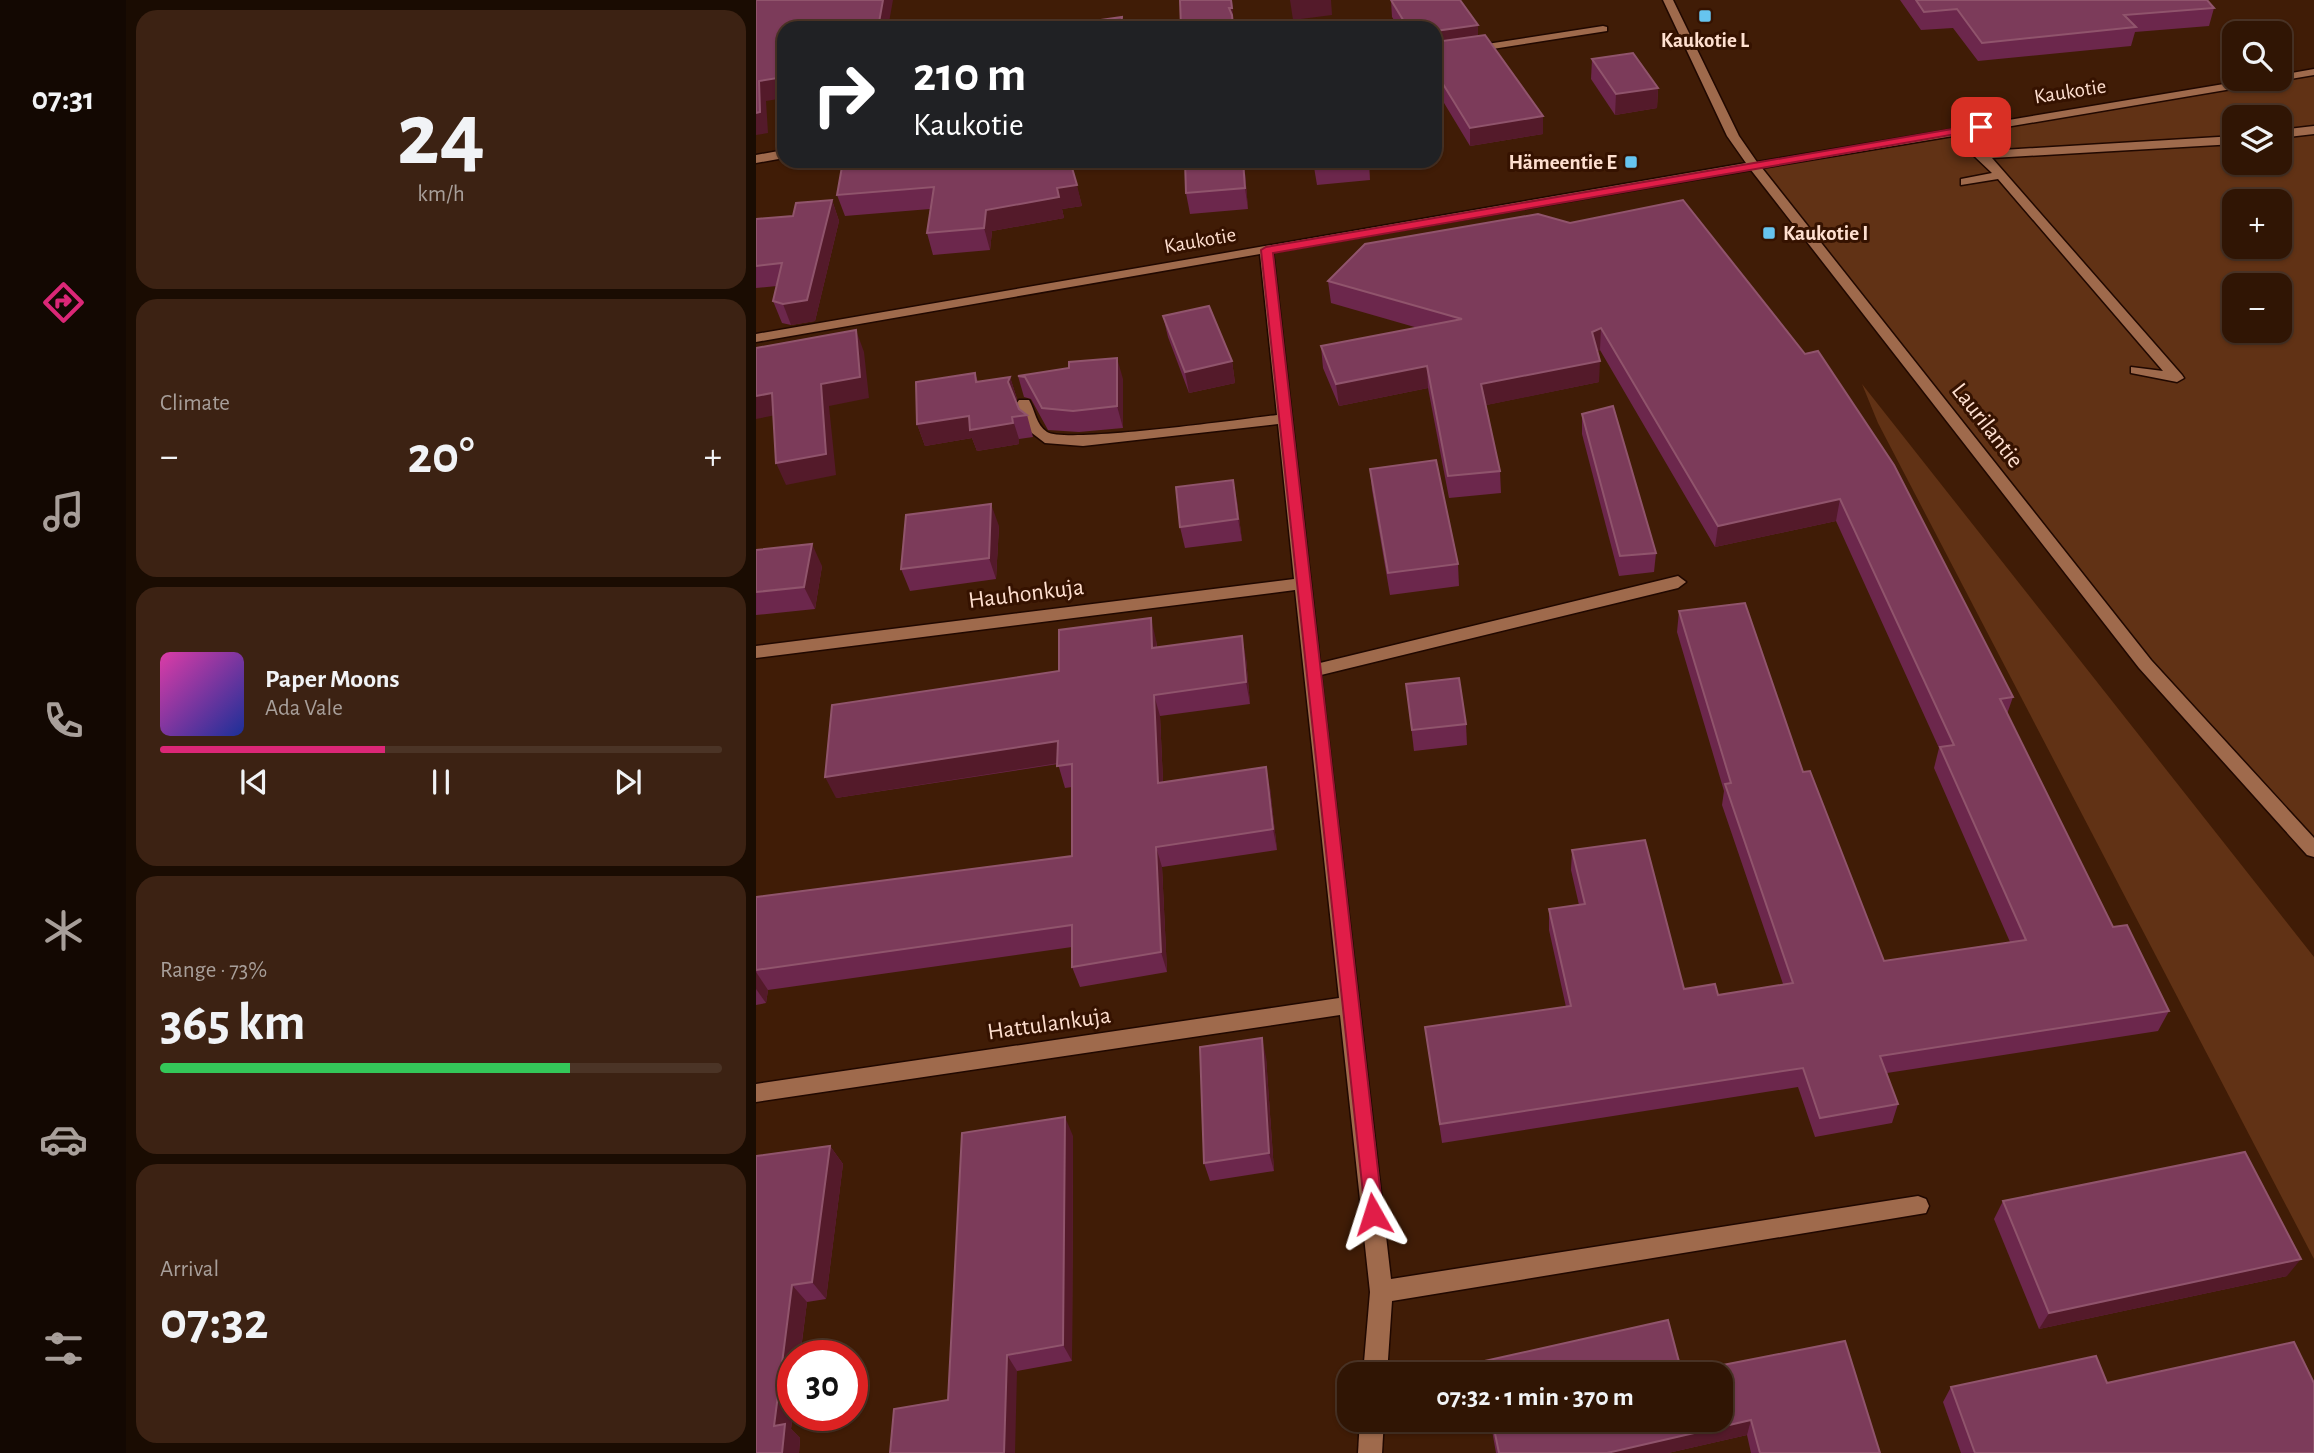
<!DOCTYPE html>
<meta charset="utf-8">
<style>
body{margin:0;font-family:"Alegreya Sans",sans-serif;background:#3c2213;color:#f1f3f6;height:100vh;display:flex;flex-direction:column;font-size:26px;white-space:nowrap}
*{box-sizing:border-box;margin:0}
p{font-size:23px;color:#a89f9a}
.icon{flex:none;width:38px;height:38px;fill:none;stroke:currentColor;stroke-width:2;stroke-linecap:round;stroke-linejoin:round}
.map{position:relative;flex:1;overflow:hidden}
.sheet{display:flex;flex-direction:column;gap:10px;padding:10px;background:#1a0c02;width:630px}
.sheet>*{flex:none}
.top-card{position:absolute;left:21px;top:21px;width:665px;height:147px;border-radius:21px;box-shadow:0 2px 5px #0004,0 0 0 2px #4b3426;background:#202124;color:#fff;overflow:hidden}
.fabs{position:absolute;left:1466px;top:21px;display:grid;gap:14px}
.fabs a{display:grid;place-items:center;width:70px;height:70px;border-radius:14px;background:#301504;box-shadow:0 2px 5px #0004,0 0 0 2px #4b3426;font-size:35px}
.speed{position:absolute;left:21px;top:1340px;display:flex;gap:14px;font-size:35px;font-weight:700;text-align:center}
.speed>*{display:grid;place-content:center;width:91px;height:91px;border-radius:50%;background:#301504;box-shadow:0 2px 5px #0004,0 0 0 2px #4b3426;line-height:1}
.speed .limit{border:10px solid #d22;background:#fff;color:#111}
.pin{position:absolute;display:grid;place-items:center;width:60px;height:60px;color:#fff;margin:-30px;border-radius:14px;box-shadow:0 4px 10px #0006}
.me{position:absolute;width:77px;margin:-38px;rotate:354deg;stroke-linejoin:round;filter:drop-shadow(0 0 5px #0008)}
.turn{display:flex;align-items:center;gap:24px;height:147px;padding:0 21px;font-size:32px}
.turn .icon{width:91px;height:91px;stroke-width:2.5}
.turn b{display:block;font-size:49px;line-height:60px}
.big{font-size:52px;font-weight:600;line-height:1.1}
.sheet .tile{flex:1;display:flex;flex-direction:column;justify-content:center;gap:10px;min-width:0;padding:0 24px;border-radius:21px;background:#3c2213}
.sheet .dial{align-items:center;gap:0}
.dial b{font-size:91px;line-height:1}
.song{display:flex;align-items:center;gap:21px}
.cover{width:84px;height:84px;border-radius:10px;background:linear-gradient(135deg,hsl(320 70% 55%),hsl(230 70% 35%))}
.played{height:7px;border-radius:4px;background:linear-gradient(90deg,#db2777 40%,#4b3426 40%)}
.keys{display:flex;justify-content:space-around;direction:ltr}
.heat{display:flex;justify-content:space-between;align-items:center;font-size:38px;direction:ltr}
.charge{height:10px;border-radius:5px;background:linear-gradient(90deg,#34c759 73%,#4b3426 0)}
.trip{position:absolute;left:581px;top:1362px;width:396px;height:70px;border-radius:21px;background:#301504;box-shadow:0 2px 5px #0004,0 0 0 2px #4b3426;font-weight:600;line-height:70px;text-align:center}
main{display:flex;flex:1;min-height:0}
.tabs{display:flex;flex-direction:column;width:126px;justify-content:space-around;align-items:center;background:#130802;color:#a89f9a}
.tabs .icon{width:49px;height:49px}
.tabs .active{color:#db2777}
.tabs b{font-size:32px;color:#f1f3f6}
.map>svg:first-child{display:block}
.green{fill:#613215;fill-rule:evenodd}
.lines{fill:none;stroke-linecap:round;stroke-linejoin:round}
.minor-casing{stroke:#200800;stroke-width:3}
.minor{fill:#9f6a4c;fill-rule:evenodd}
.wall{fill:#6c274c}
.shaded-wall{fill:#541a2a}
.building{fill:#7c3b5a;stroke:#90546c;stroke-width:2}
.route{fill:#e11d48;stroke:#92132f;stroke-width:2}
.poi-dot{fill:#66c4ef;stroke:#351200;stroke-width:2.5}
.labels{text-anchor:middle;stroke-width:6;stroke-linejoin:round;paint-order:stroke}
.far-poi-label{font-size:21px;font-weight:bold;fill:#fedfcf;stroke:#351200}
.far-street-label{font-size:21px;fill:#fedfcf;stroke:#351200}
.street-label{font-size:24px;fill:#fedfcf;stroke:#351200}
</style>
<main>
<nav class="tabs">
<b>07:31</b>
<svg class="icon active" aria-label="directions" viewBox="0 0 24 24"><path d="M12 3l9 9-9 9-9-9zM9 14v-3h6M13 9l2 2-2 2"/></svg>
<svg class="icon" aria-label="music" viewBox="0 0 24 24"><path d="M9 18V5l10-2v13"/><circle cx="6" cy="18" r="3"/><circle cx="16" cy="16" r="3"/></svg>
<svg class="icon" aria-label="phone" viewBox="0 0 24 24"><path d="M5 4h4l2 5-3 2q2 4 5 5l2-3 5 2v4C11 20 4 13 5 4z"/></svg>
<svg class="icon" aria-label="climate" viewBox="0 0 24 24"><path d="M12 3v18M4 7l16 10M4 17L20 7"/></svg>
<svg class="icon" aria-label="car" viewBox="0 0 24 24"><path d="M5 17H2v-5l4-1 3-4h7l3 4 3 1v5h-3M9 17h6M6 11h13"/><circle cx="7" cy="17" r="2"/><circle cx="17" cy="17" r="2"/></svg>
<svg class="icon" aria-label="filters" viewBox="0 0 24 24"><path d="M4 7h16M4 17h16"/><circle cx="9" cy="7" r="2"/><circle cx="15" cy="17" r="2"/></svg>
</nav>
<section class="sheet">
<div class="tile dial"><b>24</b><p>km/h</p></div>
<div class="tile"><p>Climate</p>
<div class="heat"><a>−</a><b class="big">20°</b><a>+</a></div>
</div>
<div class="tile">
<div class="song"><i class="cover"></i><div><b>Paper Moons</b><p>Ada Vale</p></div></div>
<div class="played"></div>
<div class="keys"><svg class="icon" aria-label="previous" viewBox="0 0 24 24"><path d="M18 5L8 12l10 7zM5 5v14"/></svg><svg class="icon" aria-label="pause" viewBox="0 0 24 24"><path d="M8 5v14M16 5v14"/></svg><svg class="icon" aria-label="next" viewBox="0 0 24 24"><path d="M6 5l10 7-10 7zM19 5v14"/></svg></div>
</div>
<div class="tile"><p>Range · 73%</p><b class="big">365 km</b><div class="charge"></div></div>
<div class="tile"><p>Arrival</p><b class="big">07:32</b></div>
</section>
<div class="map">
<svg width="1558" height="1453" viewBox="0 0 1558 1453">
<rect width="100%" height="100%" fill="#401c06"/>
<g class="green">
<path d="M 1558,72 L 1558,850 L 1389,664 L 997,165 ZM 1479,117 L 1524,117 L 1524,163 L 1479,163 ZM 1479,201 L 1524,201 L 1524,247 L 1479,247 ZM 1479,285 L 1524,285 L 1524,331 L 1479,331 Z"/>
<polygon points="1106,384 1558,957 1558,1259 1122,423"/>
</g>
<g class="lines">
<defs>
<g id="minor">
<path d="M 907,0 L 917,0 L 983,136 L 1001,162 L 1498,79 L 1524,79 L 1524,75 L 1558,69 L 1558,75 L 1209,134 L 1230,151 L 1479,136 L 1479,144 L 1236,158 L 1426,375 L 1428,378 L 1421,382 L 1375,373 L 1375,367 L 1407,371 L 1242,179 L 1205,185 L 1205,179 L 1236,173 L 1197,136 L 1006,168 L 1395,660 L 1558,838 L 1558,857 L 1551,855 L 1383,668 L 995,170 L 517,252 L 564,663 L 922,576 L 930,582 L 922,588 L 565,675 L 635,1279 L 1162,1196 L 1170,1199 L 1173,1206 L 1170,1213 L 636,1301 L 631,1374 L 607,1374 L 614,1292 L 584,1015 L 0,1102 L 0,1084 L 583,998 L 539,590 L 0,658 L 0,646 L 538,579 L 522,424 L 327,446 L 289,443 L 272,430 L 261,403 L 263,400 L 273,400 C 279,410 280,425 291,432 C 310,444 487,419 521,415 L 504,254 L 0,342 L 0,334 L 990,163 L 971,136 Z"/>
<polygon points="847,26 851,27 851,31 679,58 679,52"/>
<polygon points="1558,126 1558,134 1524,138 1524,130"/>
<polygon points="28,150 28,158 0,163 0,155"/>
<polygon points="604,1419 628,1419 626,1453 602,1453"/>
</g>
</defs>
<use href="#minor" class="minor-casing"/>
<use href="#minor" class="minor"/>
</g>
<g class="wall">
<polygon points="635,0 722,36 787,134 714,146 679,88 679,28 643,28 636,17"/>
<polygon points="1144,0 1451,0 1458,8 1453,26 1379,32 1375,46 1222,61 1197,28 1165,30"/>
<polygon points="836,59 902,88 901,108 859,115 835,79"/>
<polygon points="87,161 318,161 314,161 326,206 306,209 308,218 236,231 234,250 177,255 171,233 174,209 89,216 81,195"/>
<polygon points="429,161 488,161 492,209 434,214 430,193"/>
<polygon points="557,161 613,161 614,180 561,185"/>
<polygon points="76,200 83,221 59,321 35,325 26,323 17,301 21,286 0,288 0,219 37,216"/>
<polygon points="927,200 1257,697 1251,714 1357,927 1413,1011 1402,1031 1131,1073 1142,1104 1136,1123 1059,1137 1042,1087 686,1143 669,1027 810,1007 793,930 793,909 823,905 815,870 816,850 928,989 962,995 1027,984 966,805 968,791 921,632 923,611 1047,772 1128,961 1254,942 1178,768 1183,748 1080,521 959,547 844,350 841,351 843,382 730,405 744,471 745,493 693,498 672,388 583,406 567,368 565,346 662,328 575,303 572,281 814,223"/>
<polygon points="407,316 476,361 479,383 433,393 412,337"/>
<polygon points="219,373 222,382 254,377 261,399 260,401 263,409 271,415 277,437 263,439 263,444 221,451 216,438 169,446 161,424"/>
<polygon points="262,376 367,379 367,428 323,432 292,430 275,399 268,397"/>
<polygon points="826,414 900,553 898,572 863,576 826,434"/>
<polygon points="614,469 702,564 703,586 634,595 616,490"/>
<polygon points="481,501 486,541 429,548 424,527"/>
<polygon points="243,526 240,579 154,591 145,569"/>
<polygon points="0,550 66,566 59,609 0,615"/>
<polygon points="400,640 401,647 490,658 494,704 404,716 407,782 514,788 521,850 406,867 411,972 324,987 316,967 316,947 12,990 10,1003 0,1005 0,897 316,856 316,787 309,788 302,764 80,798 303,671"/>
<polygon points="650,684 710,724 711,745 658,751"/>
<polygon points="510,1057 518,1171 454,1181 448,1163"/>
<polygon points="317,1136 316,1361 261,1371 192,1400"/>
<polygon points="74,1146 87,1164 70,1299 51,1302 35,1429 44,1438 43,1453 0,1453 0,1156"/>
<polygon points="1247,1201 1531,1276 1283,1329 1238,1219"/>
<polygon points="912,1320 926,1373 1089,1341 1124,1453 995,1453 991,1435 912,1453 740,1453 734,1419 964,1419 964,1374 725,1374 724,1362"/>
<polygon points="1351,1383 1558,1453 1205,1453 1187,1402 1195,1387"/>
</g>
<g class="shaded-wall">
<polygon points="127,0 137,0 132,28 122,28"/>
<polygon points="475,0 476,0 478,28 476,28 473,8"/>
<polygon points="534,0 575,0 576,15 537,20"/>
<polygon points="722,25 722,43 679,49 679,31"/>
<polygon points="28,77 28,98 10,101 12,133 0,135 0,113 3,81"/>
<polygon points="902,88 901,108 859,115 860,94"/>
<polygon points="787,116 787,134 714,146 714,128"/>
<polygon points="487,161 488,161 492,209 489,188"/>
<polygon points="321,185 326,206 306,209 308,218 236,231 234,250 228,228 230,210 301,188"/>
<polygon points="76,200 83,221 59,321 35,325 27,304"/>
<polygon points="845,328 844,350 835,354 836,332"/>
<polygon points="100,330 108,352 113,398 73,406 80,475 30,485 20,463 65,384"/>
<polygon points="361,358 367,379 367,428 361,406"/>
<polygon points="476,361 479,383 433,393 429,372"/>
<polygon points="844,361 843,382 726,406 725,384"/>
<polygon points="671,366 672,388 583,406 580,384"/>
<polygon points="254,377 261,399 259,404 252,382"/>
<polygon points="16,393 25,414 0,419 0,396"/>
<polygon points="213,416 256,417 263,439 263,444 221,451 216,438 169,446 161,424"/>
<polygon points="477,480 481,501 486,541 482,519"/>
<polygon points="1084,499 1080,521 959,547 962,526"/>
<polygon points="235,504 243,526 240,579 233,558"/>
<polygon points="56,544 66,566 59,609 48,587"/>
<polygon points="395,618 400,640 402,669 396,648"/>
<polygon points="486,636 490,658 494,704 490,682"/>
<polygon points="398,695 404,716 408,804 402,783"/>
<polygon points="302,741 309,762 80,798 69,777"/>
<polygon points="510,767 514,788 521,850 517,829"/>
<polygon points="400,847 406,867 411,972 405,952"/>
<polygon points="0,972 12,990 10,1003 0,989"/>
<polygon points="506,1038 510,1057 518,1171 513,1153"/>
<polygon points="309,1117 317,1136 316,1361 307,1345"/>
<polygon points="74,1146 87,1164 70,1299 56,1282"/>
<polygon points="1545,1259 1531,1276 1283,1329 1293,1313"/>
<polygon points="36,1285 51,1302 44,1356 37,1356 37,1412 35,1429 44,1438 43,1453 26,1453 18,1426"/>
<polygon points="251,1355 261,1371 259,1453 248,1453"/>
<polygon points="995,1420 991,1435 912,1453 851,1453"/>
</g>
<g class="building">
<polygon points="0,0 127,0 122,28 28,28 28,77 3,81 4,112 0,113"/>
<polygon points="424,0 475,0 476,8 473,8 476,15 477,28 425,28"/>
<polygon points="635,0 704,0 722,25 679,31 679,28 652,28"/>
<polygon points="1160,0 1451,0 1458,8 1368,15 1380,27 1226,43 1201,9 1168,12"/>
<polygon points="366,17 365,28 289,28"/>
<polygon points="729,35 787,116 714,128 679,71 679,42"/>
<polygon points="877,53 902,88 860,94 836,59"/>
<polygon points="87,161 314,161 321,185 301,188 303,197 230,210 228,228 171,233 178,187 81,195"/>
<polygon points="429,161 487,161 489,188 430,193"/>
<polygon points="558,161 590,161 558,164"/>
<polygon points="76,200 51,300 27,304 17,301 26,263 0,266 0,219 37,216 40,203"/>
<polygon points="927,200 1049,354 1062,351 1138,465 1257,697 1244,699 1357,927 1371,925 1413,1011 1124,1056 1142,1104 1064,1118 1047,1068 684,1124 669,1027 815,1006 793,909 829,904 816,850 889,840 928,989 959,984 962,995 1037,983 969,784 975,783 923,611 989,603 1047,772 1054,771 1128,961 1270,940 1184,747 1198,745 1084,499 962,526 845,328 836,332 844,361 725,384 744,471 692,476 671,366 580,384 565,346 706,319 572,281 609,244 782,214 814,223"/>
<polygon points="453,306 476,361 429,372 407,316"/>
<polygon points="100,330 104,377 65,384 70,454 20,463 16,393 0,396 0,348"/>
<polygon points="361,358 361,406 317,411 286,408 269,377 262,376 313,368 313,362"/>
<polygon points="219,373 220,382 254,377 252,382 263,409 271,415 256,417 257,423 214,430 213,416 161,424 160,382"/>
<polygon points="857,406 900,553 864,556 826,414"/>
<polygon points="680,460 702,564 632,573 614,469"/>
<polygon points="477,480 482,519 424,527 420,487"/>
<polygon points="235,504 233,558 145,569 150,515"/>
<polygon points="56,544 48,587 0,592 0,550"/>
<polygon points="395,618 396,648 486,636 490,682 398,695 402,783 510,767 517,829 400,847 405,952 316,967 316,925 0,970 0,897 316,856 316,764 301,766 302,741 69,777 76,705 303,671 303,630"/>
<polygon points="703,678 710,724 656,730 650,684"/>
<polygon points="506,1038 513,1153 448,1163 444,1047"/>
<polygon points="309,1117 307,1345 251,1355 248,1453 134,1453 138,1409 192,1400 206,1133"/>
<polygon points="74,1146 56,1282 36,1285 18,1426 29,1424 26,1453 0,1453 0,1156"/>
<polygon points="1489,1152 1545,1259 1293,1313 1247,1201"/>
<polygon points="912,1320 926,1373 1089,1341 1124,1453 1004,1453 995,1420 851,1453 743,1453 736,1419 964,1419 964,1374 727,1374 724,1362"/>
<polygon points="1538,1342 1558,1383 1558,1453 1219,1453 1195,1387 1340,1356 1351,1383"/>
</g>
<polygon class="route" points="1225,124 1229,125 1229,129 517,253 627,1214 624,1221 617,1223 610,1221 505,250 510,247"/>
<g class="poi-dot">
<rect x="942" y="9" width="14" height="14" rx="3.5"/>
<rect x="868" y="155" width="14" height="14" rx="3.5"/>
<rect x="1006" y="226" width="14" height="14" rx="3.5"/>
</g>
<g class="labels">
<g class="far-poi-label">
<text x="949" y="47">Kaukotie L</text>
<text x="861" y="169" text-anchor="end">Hämeentie E</text>
<text x="1027" y="240" text-anchor="start">Kaukotie I</text>
</g>
<g class="far-street-label">
<text transform="translate(1314 91) rotate(-9)" y="7">Kaukotie</text>
<text transform="translate(444 240) rotate(-10)" y="7">Kaukotie</text>
</g>
<g class="street-label">
<text transform="translate(1232 425) rotate(52)" y="8">Laurilantie</text>
<text transform="translate(270 593) rotate(-7)" y="8">Hauhonkuja</text>
<text transform="translate(293 1023) rotate(-8)" y="8">Hattulankuja</text>
</g>
</g>
</svg>
<div class="fabs">
<a><svg class="icon" aria-label="search" viewBox="0 0 24 24"><circle cx="10" cy="10" r="6"/><path d="M15 15l6 6"/></svg></a>
<a><svg class="icon" aria-label="layers" viewBox="0 0 24 24"><path d="M12 4l9 5-9 5-9-5zM3 14l9 5 9-5"/></svg></a>
<a>+</a>
<a>−</a>
</div>
<div class="speed"><div class="limit">30</div></div>
<div class="pin" style="left:1225px;top:127px;background:#d93025"><svg class="icon" aria-label="arrive" viewBox="0 0 24 24"><path d="M6 21V4h12l-3 4 3 4H6"/></svg></div>
<svg class="me" style="left:617px;top:1214px" viewBox="-20 -20 40 40"><path d="M0-17L14 15 0 8-14 15z" fill="#e11d48" stroke="#fff" stroke-width="4"/></svg>
<div class="trip">07:32 · 1 min · 370 m</div>
<div class="top-card">
<div class="turn"><svg class="icon" aria-label="right" viewBox="0 0 24 24"><path d="M7 20v-9h11M14 6l5 5-5 5"/></svg><div><b>210 m</b>Kaukotie</div></div>
</div>
</div>
</main>
